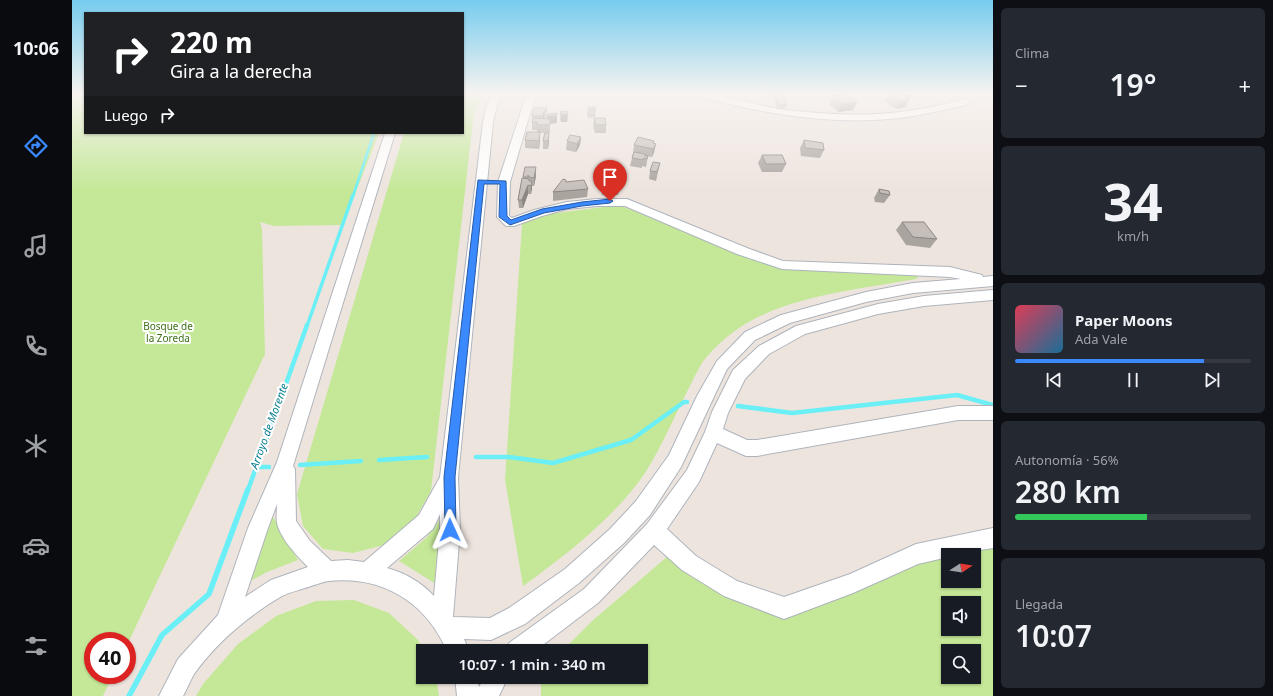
<!DOCTYPE html>
<html lang="es">
<meta charset="utf-8">
<style>
body{margin:0;font-family:"Noto Sans",sans-serif;background:#242831;color:#f1f3f6;height:100vh;display:flex;flex-direction:column;font-size:15px;white-space:nowrap}
*{box-sizing:border-box;margin:0}
p{font-size:13px;color:#9ea1a6}
.icon{flex:none;width:22px;height:22px;fill:none;stroke:currentColor;stroke-width:2;stroke-linecap:round;stroke-linejoin:round}
.map{position:relative;flex:1;overflow:hidden}
.panel{display:flex;flex-direction:column;gap:8px;padding:8px;background:#0d0f14;width:280px}
.panel>*{flex:none}
.guide{position:absolute;left:12px;top:12px;width:380px;height:122px;border-radius:0px;box-shadow:0 1px 3px #0004;background:#202124;color:#fff;overflow:hidden}
.needle{width:26px;rotate:78deg}
.buttons{position:absolute;left:869px;top:548px;display:grid;gap:8px}
.buttons a{display:grid;place-items:center;width:40px;height:40px;border-radius:0px;background:#171b24;box-shadow:0 1px 3px #0004;font-size:20px}
.speed{position:absolute;left:12px;top:632px;display:flex;gap:8px;font-size:20px;font-weight:700;text-align:center}
.speed>*{display:grid;place-content:center;width:52px;height:52px;border-radius:50%;background:#171b24;box-shadow:0 1px 3px #0004;line-height:1}
.speed .limit{border:6px solid #d22;background:#fff;color:#111}
.pin{position:absolute;display:grid;place-items:center;width:34px;height:34px;color:#fff;margin:-41px -17px;border-radius:50% 50% 50% 0;rotate:-45deg;box-shadow:0 0 4px #0007}
.pin .icon{rotate:45deg}
.me{position:absolute;width:44px;margin:-22px;rotate:359deg;stroke-linejoin:round;filter:drop-shadow(0 0 3px #0008)}
.turn{display:flex;align-items:center;gap:14px;height:84px;padding:0 20px;font-size:18px}
.turn .icon{width:52px;height:52px;stroke-width:2.5}
.turn b{display:block;font-size:28px;line-height:34px}
.then{display:flex;align-items:center;height:38px;padding:0 20px;background:#0003;gap:8px;font-size:15px}
.big{font-size:30px;font-weight:600;line-height:1.1}
.panel .card{flex:1;display:flex;flex-direction:column;justify-content:center;gap:6px;min-width:0;padding:0 14px;border-radius:6px;background:#242831}
.panel .dial{align-items:center;gap:0}
.dial b{font-size:52px;line-height:1}
.song{display:flex;align-items:center;gap:12px}
.cover{width:48px;height:48px;border-radius:6px;background:linear-gradient(135deg,hsl(350 70% 55%),hsl(200 70% 35%))}
.played{height:4px;border-radius:2px;background:linear-gradient(90deg,#3a89ff 80%,#363941 80%)}
.keys{display:flex;justify-content:space-around;direction:ltr}
.heat{display:flex;justify-content:space-between;align-items:center;font-size:22px;direction:ltr}
.charge{height:6px;border-radius:3px;background:linear-gradient(90deg,#34c759 56%,#363941 0)}
.trip{position:absolute;left:344px;top:644px;width:232px;height:40px;border-radius:0px;background:#171b24;box-shadow:0 1px 3px #0004;font-weight:600;line-height:40px;text-align:center}
main{display:flex;flex:1;min-height:0}
.tab-bar{display:flex;flex-direction:column;width:72px;justify-content:space-around;align-items:center;background:#090b0e;color:#9ea1a6}
.tab-bar .icon{width:28px;height:28px}
.tab-bar .on{color:#3a89ff}
.tab-bar b{font-size:18px;color:#f1f3f6}
.map>svg:first-child{display:block}
.green{fill:#c4e897;fill-rule:evenodd}
.lines{fill:none;stroke-linecap:round;stroke-linejoin:round}
.stream-far3{stroke:#6beff6;stroke-width:2.5}
.stream-far2{stroke:#6beff6;stroke-width:3.5}
.stream-far1{stroke:#6beff6;stroke-width:4.5}
.stream{stroke:#6beff6;stroke-width:5.5}
.minor-casing{stroke:#aeb4bc;stroke-width:2}
.minor{fill:#fff;fill-rule:evenodd}
.wall{fill:#aaa49f}
.shaded-wall{fill:#8b8682}
.building{fill:#c6bfb9;stroke:#8b8682}
.route{fill:#3a89ff;stroke:#2659a6}
.labels{text-anchor:middle;stroke-width:4;stroke-linejoin:round;paint-order:stroke}
.park-label{font-size:10px;fill:#3c6f16;stroke:#fff}
.water-label{font-size:11px;font-style:italic;fill:#077f90;stroke:#fff}
</style>
<main>
<nav class="tab-bar">
<b>10:06</b>
<svg class="icon on" aria-label="directions" viewBox="0 0 24 24"><path d="M12 3l9 9-9 9-9-9zM9 14v-3h6M13 9l2 2-2 2"/></svg>
<svg class="icon" aria-label="music" viewBox="0 0 24 24"><path d="M9 18V5l10-2v13"/><circle cx="6" cy="18" r="3"/><circle cx="16" cy="16" r="3"/></svg>
<svg class="icon" aria-label="phone" viewBox="0 0 24 24"><path d="M5 4h4l2 5-3 2q2 4 5 5l2-3 5 2v4C11 20 4 13 5 4z"/></svg>
<svg class="icon" aria-label="climate" viewBox="0 0 24 24"><path d="M12 3v18M4 7l16 10M4 17L20 7"/></svg>
<svg class="icon" aria-label="car" viewBox="0 0 24 24"><path d="M5 17H2v-5l4-1 3-4h7l3 4 3 1v5h-3M9 17h6M6 11h13"/><circle cx="7" cy="17" r="2"/><circle cx="17" cy="17" r="2"/></svg>
<svg class="icon" aria-label="filters" viewBox="0 0 24 24"><path d="M4 7h16M4 17h16"/><circle cx="9" cy="7" r="2"/><circle cx="15" cy="17" r="2"/></svg>
</nav>
<div class="map">
<svg width="921" height="696" viewBox="0 0 921 696">
<rect width="100%" height="100%" fill="#eee4de"/>
<g class="green">
<polygon points="0,93 13,93 13,133 307,133 271,225 202,226 188,222 190,229 193,354 55,645 55,641 21,641 21,675 41,675 31,696 0,696"/>
<polygon points="391,93 414,93 402,112 359,491 343,519 316,544 281,553 251,549 231,526 225,494 332,133 391,133"/>
<path d="M 547,205 L 698,266 L 708,268 L 846,275 L 846,277 L 844,279 C 789,289 714,296 667,328 C 654,337 640,349 630,363 C 626,370 622,377 619,384 C 603,414 591,445 573,473 C 544,516 493,556 451,586 L 433,480 L 450,224 L 470,215 Z"/>
<polygon points="373,512 364,584 327,561 355,537"/>
<polygon points="200,515 226,560 195,572 175,583"/>
<path d="M 921,538 L 921,696 L 469,696 L 469,677 L 569,677 L 569,651 L 490,651 L 520,621 L 603,550 L 712,608 ZM 876,555 L 902,555 L 902,581 L 876,581 ZM 876,603 L 902,603 L 902,629 L 876,629 ZM 876,651 L 902,651 L 902,677 L 876,677 Z"/>
<polygon points="282,600 317,613 346,640 351,651 351,677 364,677 367,696 124,696 131,684 166,644 204,616 244,601"/>
</g>
<g class="lines">
<polyline class="stream-far3" points="281,196 302,133"/>
<polyline class="stream-far2" points="235,326 281,195"/>
<g class="stream-far1">
<polyline points="666,406 720,413 885,395 921,405"/>
<polyline points="404,457 437,457 481,463 559,440 612,402 615,402"/>
<polyline points="307,460 355,457"/>
<polyline points="228,465 289,461"/>
<polyline points="184,467 197,467"/>
<polyline points="176,490 235,325"/>
</g>
<polyline class="stream" points="57,696 90,635 137,594 176,489"/>
<defs>
<g id="minor">
<path d="M 422,93 L 431,93 L 425,105 L 421,122 L 386,477 L 388,530 L 381,617 L 418,618 L 437,608 L 493,569 L 538,529 L 564,501 L 597,455 L 625,396 L 645,361 L 673,332 L 709,315 L 794,292 L 841,283 L 889,279 L 878,277 L 710,269 L 665,254 L 553,206 L 525,206 L 495,209 L 470,216 L 442,226 L 434,226 L 425,217 L 426,182 L 455,93 L 464,93 L 438,182 L 437,216 L 440,218 L 462,210 L 495,202 L 525,199 L 555,199 L 675,248 L 711,261 L 878,267 L 910,275 L 911,277 L 921,276 L 921,286 L 841,293 L 794,302 L 718,323 L 683,340 L 655,369 L 609,467 L 578,515 L 552,543 L 507,583 L 453,624 L 419,640 L 392,639 L 397,651 L 375,651 C 354,602 310,575 256,581 C 250,582 243,585 236,587 C 228,590 218,592 210,596 C 176,616 145,642 122,674 C 118,681 115,689 111,696 L 87,696 L 106,659 L 146,615 L 176,528 L 205,462 L 313,133 L 323,133 L 221,466 L 223,469 L 224,521 L 238,541 L 259,561 L 276,560 L 292,562 L 347,515 L 368,477 L 411,122 L 415,105 ZM 205,504 C 205,510 204,517 205,523 C 208,538 226,557 236,567 L 199,580 L 173,597 L 196,528 ZM 368,514 L 368,530 L 362,596 C 349,582 333,573 315,568 L 361,529 Z"/>
<path d="M 620,93 C 649,93 678,104 706,109 C 747,114 788,117 828,112 C 850,110 872,104 894,99 L 899,102 L 894,105 C 872,110 850,115 828,118 C 758,126 688,113 621,95 Z"/>
<polygon points="921,290 921,300 852,306 806,314 733,334 697,354 673,379 656,413 651,429 675,440 685,440 886,406 921,406 921,420 886,420 685,456 674,456 645,443 627,482 595,529 624,556 665,581 712,597 778,574 844,544 921,528 921,548 876,555 876,557 846,564 781,593 712,619 652,596 610,570 582,545 526,603 463,651 434,651 437,643 512,589 575,524 615,470 633,432 640,412 661,370 687,346 724,326 806,304 852,296"/>
<polygon points="383,677 405,677 407,687 413,677 436,677 427,696 385,696"/>
</g>
</defs>
<use href="#minor" class="minor-casing"/>
<use href="#minor" class="minor"/>
</g>
<g class="wall">
<polygon points="702,93 711,93 715,105 713,109 705,109 701,96"/>
<polygon points="814,93 841,93 833,107 824,109 813,101 817,95"/>
<polygon points="761,96 785,102 781,110 766,112 757,104"/>
<polygon points="516,107 524,109 523,117 516,118 515,115"/>
<polygon points="475,108 474,119 485,123 478,124 478,133 475,133 477,141 476,149 471,149 471,141 472,133 468,133 468,140 467,149 453,148 453,140 465,132 465,130 460,130 460,116"/>
<polygon points="488,112 496,114 495,122 489,122 488,120"/>
<polygon points="522,118 534,125 534,133 523,133 521,126"/>
<polygon points="509,137 508,145 504,152 494,150 495,141"/>
<polygon points="732,140 752,150 748,158 729,156 728,148"/>
<polygon points="581,143 582,152 580,157 573,156 576,156 574,167 570,166 570,168 558,166 560,158 561,153 562,145"/>
<polygon points="690,155 714,164 710,172 690,172 686,163"/>
<polygon points="588,163 584,181 577,179 578,171"/>
<polygon points="453,167 464,167 464,176 462,186 460,186 459,194 456,194 451,208 447,208 446,200"/>
<polygon points="530,179 548,186 546,195 530,195 529,187"/>
<polygon points="494,182 516,189 515,197 481,201 481,192"/>
<polygon points="807,189 818,195 812,203 803,202 802,198"/>
<polygon points="830,222 865,239 858,248 834,245 824,230"/>
</g>
<g class="shaded-wall">
<polygon points="841,93 833,107 824,109 832,96"/>
<polygon points="785,102 781,110 766,112 770,104"/>
<polygon points="472,111 472,119 471,124 471,116"/>
<polygon points="489,114 496,114 495,122 489,122"/>
<polygon points="485,115 485,123 475,124 475,116"/>
<polygon points="468,132 468,140 467,149 467,141"/>
<polygon points="477,133 477,141 476,149 476,141"/>
<polygon points="509,137 508,145 504,152 505,144"/>
<polygon points="584,144 582,152 580,157 581,149"/>
<polygon points="464,167 464,176 462,186 462,178"/>
<polygon points="460,181 460,189 459,194 459,186"/>
<polygon points="456,185 456,194 451,208 450,200"/>
</g>
<g class="building">
<polygon points="703,93 711,93 715,105 707,105"/>
<polygon points="819,93 841,93 832,96 838,99 829,101 818,94"/>
<polygon points="775,94 785,102 770,104 761,96"/>
<polygon points="516,107 523,107 524,109 517,110"/>
<polygon points="462,108 475,108 474,111 472,111 471,116 460,116"/>
<polygon points="495,111 496,114 489,114 488,112"/>
<polygon points="485,113 485,115 475,116 476,114"/>
<polygon points="461,118 478,119 478,125 465,125 465,122 460,122"/>
<polygon points="522,118 533,118 534,125 524,125"/>
<polygon points="455,132 468,132 467,141 453,140"/>
<polygon points="473,133 477,133 476,141 471,141"/>
<polygon points="498,135 509,137 505,144 495,141"/>
<polygon points="566,137 582,141 581,143 584,144 581,149 562,145"/>
<polygon points="732,140 751,143 752,150 733,148"/>
<polygon points="562,152 573,154 573,156 576,156 575,159 572,158 571,160 560,158"/>
<polygon points="690,155 710,155 714,164 694,164"/>
<polygon points="581,162 588,163 585,172 578,171"/>
<polygon points="453,167 464,167 462,178 457,177 456,175 456,177 451,177"/>
<polygon points="450,178 457,179 457,181 460,181 459,186 456,185 450,200 446,200"/>
<polygon points="491,179 494,180 494,182 512,180 516,189 481,192"/>
<polygon points="530,179 546,179 548,186 531,186"/>
<polygon points="807,189 817,191 818,195 808,193"/>
<polygon points="830,222 852,222 865,239 841,237"/>
</g>
<linearGradient id="sky" x2="0" y2="1"><stop stop-color="#76ccee"/><stop offset="0.49" stop-color="#f7f3f0"/><stop offset="1" stop-color="#f7f3f0" stop-opacity="0"/></linearGradient>
<rect width="921" height="191" fill="url(#sky)"/>
<polygon class="route" points="406,180 434,181 435,216 439,220 470,209 510,202 538,199 541,201 538,203 510,206 472,213 438,225 427,217 428,184 412,184 383,477 384,530 383,534 378,536 374,534 373,530 372,477"/>
<g class="labels">
<g class="park-label">
<text x="96" y="330">Bosque de<tspan x="96" dy="12">la Zoreda</tspan></text>
</g>
<g class="water-label">
<text transform="translate(197 426) rotate(-70)" y="4">Arroyo de Morente</text>
</g>
</g>
</svg>
<div class="buttons">
<a><svg class="needle" viewBox="-14 -14 28 28"><path d="M0-13l5 13h-10z" fill="#e53935"/><path d="M0 13l5-13h-10z" fill="#9ea1a6"/></svg></a>
<a><svg class="icon" aria-label="sound" viewBox="0 0 24 24"><path d="M4 9h4l5-4v14l-5-4H4zM17 9q2 3 0 6"/></svg></a>
<a><svg class="icon" aria-label="search" viewBox="0 0 24 24"><circle cx="10" cy="10" r="6"/><path d="M15 15l6 6"/></svg></a>
</div>
<div class="speed"><div class="limit">40</div></div>
<div class="pin" style="left:538px;top:201px;background:#d93025"><svg class="icon" aria-label="arrive" viewBox="0 0 24 24"><path d="M6 21V4h12l-3 4 3 4H6"/></svg></div>
<svg class="me" style="left:378px;top:530px" viewBox="-20 -20 40 40"><path d="M0-17L14 15 0 8-14 15z" fill="#3a89ff" stroke="#fff" stroke-width="4"/></svg>
<div class="trip">10:07 · 1 min · 340 m</div>
<div class="guide">
<div class="turn"><svg class="icon" aria-label="right" viewBox="0 0 24 24"><path d="M7 20v-9h11M14 6l5 5-5 5"/></svg><div><b>220 m</b>Gira a la derecha</div></div>
<div class="then">Luego<svg class="icon" aria-label="right" viewBox="0 0 24 24"><path d="M7 20v-9h11M14 6l5 5-5 5"/></svg></div>
</div>
</div>
<section class="panel">
<div class="card"><p>Clima</p>
<div class="heat"><a>−</a><b class="big">19°</b><a>+</a></div>
</div>
<div class="card dial"><b>34</b><p>km/h</p></div>
<div class="card">
<div class="song"><i class="cover"></i><div><b>Paper Moons</b><p>Ada Vale</p></div></div>
<div class="played"></div>
<div class="keys"><svg class="icon" aria-label="previous" viewBox="0 0 24 24"><path d="M18 5L8 12l10 7zM5 5v14"/></svg><svg class="icon" aria-label="pause" viewBox="0 0 24 24"><path d="M8 5v14M16 5v14"/></svg><svg class="icon" aria-label="next" viewBox="0 0 24 24"><path d="M6 5l10 7-10 7zM19 5v14"/></svg></div>
</div>
<div class="card"><p>Autonomía · 56%</p><b class="big">280 km</b><div class="charge"></div></div>
<div class="card"><p>Llegada</p><b class="big">10:07</b></div>
</section>
</main>
